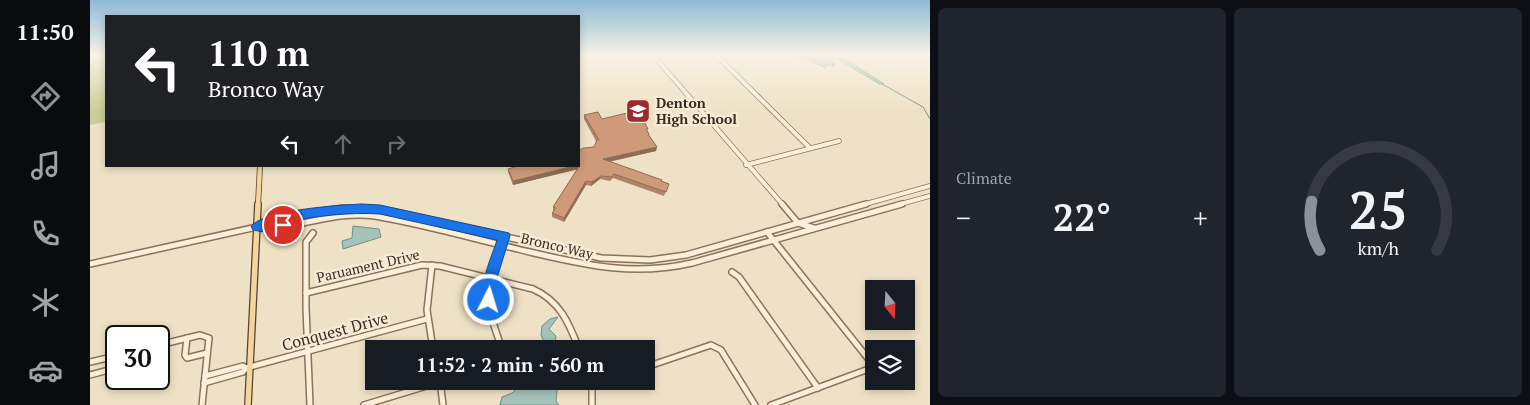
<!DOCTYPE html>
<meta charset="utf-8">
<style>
body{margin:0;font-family:"PT Serif",serif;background:#20242c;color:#f1f3f6;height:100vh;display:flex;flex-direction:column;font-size:19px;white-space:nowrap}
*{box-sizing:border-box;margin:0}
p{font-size:16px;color:#9ea1a6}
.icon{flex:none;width:28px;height:28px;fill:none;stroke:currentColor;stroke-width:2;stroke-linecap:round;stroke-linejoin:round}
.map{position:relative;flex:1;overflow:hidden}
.sheet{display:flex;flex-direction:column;gap:8px;padding:8px;background:#0d0f14;width:600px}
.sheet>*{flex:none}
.top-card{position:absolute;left:15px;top:15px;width:475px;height:152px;border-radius:0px;box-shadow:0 2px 8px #0003;background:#202124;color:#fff;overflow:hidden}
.needle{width:32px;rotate:162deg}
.fabs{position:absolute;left:775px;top:280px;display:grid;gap:10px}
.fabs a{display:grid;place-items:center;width:50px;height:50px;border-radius:0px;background:#171b24;box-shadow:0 2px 8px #0003;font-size:25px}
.speed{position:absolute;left:15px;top:325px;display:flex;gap:10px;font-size:25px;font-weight:700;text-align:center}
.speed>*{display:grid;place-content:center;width:65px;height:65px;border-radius:50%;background:#171b24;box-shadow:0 2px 8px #0003;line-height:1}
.speed .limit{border:2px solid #111;border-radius:8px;background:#fff;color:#111}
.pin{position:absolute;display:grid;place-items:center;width:42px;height:42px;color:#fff;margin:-21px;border:2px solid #fff;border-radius:50%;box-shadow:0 1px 5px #0007}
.me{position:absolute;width:55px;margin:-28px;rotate:5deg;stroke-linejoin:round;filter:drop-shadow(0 0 4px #0008)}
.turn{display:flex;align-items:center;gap:18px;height:105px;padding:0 20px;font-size:22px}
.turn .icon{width:65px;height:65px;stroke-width:2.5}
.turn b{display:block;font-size:35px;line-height:42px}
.lanes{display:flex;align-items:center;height:48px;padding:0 20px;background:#0003;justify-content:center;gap:25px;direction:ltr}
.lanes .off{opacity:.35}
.big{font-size:38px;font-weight:700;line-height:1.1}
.sheet .tile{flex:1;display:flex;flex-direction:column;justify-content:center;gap:8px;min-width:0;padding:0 18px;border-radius:8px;background:#20242c}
.sheet .dial{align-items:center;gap:0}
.dial svg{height:130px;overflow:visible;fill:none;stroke:#363941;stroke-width:7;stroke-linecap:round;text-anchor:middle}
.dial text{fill:#f1f3f6;stroke:none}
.heat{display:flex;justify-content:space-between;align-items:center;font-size:28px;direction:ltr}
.sheet .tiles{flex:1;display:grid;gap:8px;grid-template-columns:repeat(2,1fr)}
.trip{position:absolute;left:275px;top:340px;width:290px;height:50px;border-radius:0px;background:#171b24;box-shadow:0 2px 8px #0003;font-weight:700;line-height:50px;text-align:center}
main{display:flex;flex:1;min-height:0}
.tab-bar{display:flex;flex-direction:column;width:90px;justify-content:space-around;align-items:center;background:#090b0e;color:#9ea1a6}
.tab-bar .icon{width:35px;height:35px}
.tab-bar .on{color:#8c9099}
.tab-bar b{font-size:22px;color:#f1f3f6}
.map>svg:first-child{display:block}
.green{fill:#cace98}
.water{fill:#a7c3b9;stroke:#6d9187}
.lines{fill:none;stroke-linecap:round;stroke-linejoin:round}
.stream{stroke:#6d9187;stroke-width:1}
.minor-far1-casing{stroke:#8b725a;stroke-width:5.5}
.minor-casing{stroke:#8b725a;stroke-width:8}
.major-far1-casing{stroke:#59412f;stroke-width:6}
.major-casing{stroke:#59412f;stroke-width:8}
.minor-far1{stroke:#faefd9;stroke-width:4}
.minor{stroke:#faefd9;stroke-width:5}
.major-far1{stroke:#f3d59d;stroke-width:4.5}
.major{stroke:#f3d59d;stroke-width:5.5}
.wall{fill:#b18469}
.shaded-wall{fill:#906c55}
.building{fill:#ce9a7a;stroke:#906c55}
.route{fill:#1a73e8;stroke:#114b97}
.labels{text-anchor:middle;stroke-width:5;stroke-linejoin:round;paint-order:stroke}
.poi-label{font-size:14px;font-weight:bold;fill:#3b2b1f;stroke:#f6ecd5;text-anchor:start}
.street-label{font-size:14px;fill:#3b2b1f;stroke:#f6ecd5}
.near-street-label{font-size:16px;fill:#3b2b1f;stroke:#f6ecd5}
</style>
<main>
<nav class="tab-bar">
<b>11:50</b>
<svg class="icon on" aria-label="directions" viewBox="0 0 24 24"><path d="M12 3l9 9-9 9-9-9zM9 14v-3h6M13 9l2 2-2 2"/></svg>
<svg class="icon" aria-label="music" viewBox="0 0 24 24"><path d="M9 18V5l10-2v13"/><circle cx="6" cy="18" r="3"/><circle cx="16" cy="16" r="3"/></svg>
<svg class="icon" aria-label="phone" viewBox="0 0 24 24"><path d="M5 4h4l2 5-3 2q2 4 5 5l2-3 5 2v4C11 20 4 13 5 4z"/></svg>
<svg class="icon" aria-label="climate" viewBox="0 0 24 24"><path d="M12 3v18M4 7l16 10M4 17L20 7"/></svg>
<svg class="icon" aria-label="car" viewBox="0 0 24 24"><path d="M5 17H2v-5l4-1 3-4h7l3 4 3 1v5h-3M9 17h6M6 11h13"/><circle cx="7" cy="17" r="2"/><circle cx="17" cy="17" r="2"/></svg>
</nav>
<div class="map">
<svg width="840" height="405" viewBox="0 0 840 405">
<rect width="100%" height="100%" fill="#efe1c5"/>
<polygon class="green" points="0,55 16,55 16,122 0,125"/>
<g class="water">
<path d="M 702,55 L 748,55 L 794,84 L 790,84 L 746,58 L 742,58 L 740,60 L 745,64 L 743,64 L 744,66 L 734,65 L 736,68 C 725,62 714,58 702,55 Z"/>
<polygon points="263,226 289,229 291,237 253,249 252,241 262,238"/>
<polygon points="468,317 459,329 466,336 464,349 442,349 444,345 454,342 451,335 452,326 460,319"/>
<polygon points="435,381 468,381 466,401 469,405 410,405 412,397 422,393"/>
</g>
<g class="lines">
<polyline class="stream" points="792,84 833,107 840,119"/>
<defs>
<g id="minor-far1">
<polyline points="563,55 693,205"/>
<polyline points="626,55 720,148"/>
<polyline points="656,165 749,141"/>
<polyline points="772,205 840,186"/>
<polyline points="807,205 840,196"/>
</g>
<g id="minor">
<polyline points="692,204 708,223 724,228"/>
<path d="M 168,227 C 206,230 244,210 285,216 C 338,225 392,241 444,253 C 500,266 545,276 602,263 L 812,204"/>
<polyline points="677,232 784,366"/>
<polyline points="0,264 167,227 198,216 253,208 304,212 511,258 560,260 596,255 776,204"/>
<polyline points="342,265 337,310 343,349"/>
<polyline points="642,272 649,277 728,388"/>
<path d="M 216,293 L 332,265 L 350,266 L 443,289 C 470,301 479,323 489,349"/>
<polyline points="97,338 95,355 97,358 117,353"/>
<polyline points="69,345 110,335 119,338 112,405"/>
<path d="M 412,349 C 406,331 398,312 398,292 C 399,273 408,254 414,236"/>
<polyline points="0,362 26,356"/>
<polyline points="556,367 621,345 631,350 665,405"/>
<polyline points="0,375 26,368"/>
<polyline points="115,376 153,366 156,368 337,319"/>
<polyline points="350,381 353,405"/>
<polyline points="502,381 502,405"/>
<polyline points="114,383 153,372 156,368"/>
<polyline points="220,405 216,308 216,242 223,233"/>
<polyline points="274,405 353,381"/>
<polyline points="681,405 784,367"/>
</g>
<polyline id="major-far1" points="168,205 170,166"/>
<polyline id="major" points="158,405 168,204"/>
</defs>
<use href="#minor-far1" class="minor-far1-casing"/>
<use href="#minor" class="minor-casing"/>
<use href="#major-far1" class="major-far1-casing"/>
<use href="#major" class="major-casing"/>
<use href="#minor-far1" class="minor-far1"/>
<use href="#minor" class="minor"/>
<use href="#major-far1" class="major-far1"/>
<use href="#major" class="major"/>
</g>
<polygon class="wall" points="494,115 512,119 557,131 559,136 567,147 566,151 519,162 579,184 574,196 523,178 520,181 510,179 501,186 496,185 474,222 462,217 462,213 464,211 463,211 463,207 487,169 423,185 418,172 418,169 489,166 504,147 506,141 494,119"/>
<g class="shaded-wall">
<polygon points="567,147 566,151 512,163 513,159"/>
<polygon points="489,165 490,165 489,169 423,185 423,181 484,166 489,166"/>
<polygon points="511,176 510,179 501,186 502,182"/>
<polygon points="496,181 496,185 474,222 474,218"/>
</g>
<g class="building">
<polygon points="508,112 512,119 541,112 545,116 548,116 555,123 558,129 556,129 559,134 558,134 567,147 513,159 572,180 571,181 579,184 576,192 524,174 522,177 511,176 502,182 496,181 474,218 462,213 466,208 463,207 490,165 489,165 489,150 494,148 504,147 507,140 509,140 494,115"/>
<polygon points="428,166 484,166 423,181 418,169"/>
</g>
<linearGradient id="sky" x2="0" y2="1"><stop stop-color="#8ebad5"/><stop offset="0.49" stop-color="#f8f2e5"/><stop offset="1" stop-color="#f8f2e5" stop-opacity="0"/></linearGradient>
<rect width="840" height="112" fill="url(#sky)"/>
<path class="route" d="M 272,204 L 290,205 L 419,233 L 420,236 L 407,278 L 404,305 L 399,307 L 394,305 C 387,288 402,256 407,240 L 290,214 C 259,212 227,216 197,222 L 199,225 L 197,229 L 179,233 L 163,230 L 161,227 C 170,210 251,205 272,204 Z"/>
<defs>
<symbol id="school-square" viewBox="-11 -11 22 22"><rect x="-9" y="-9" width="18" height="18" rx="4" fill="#9b292e" stroke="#f6ecd5"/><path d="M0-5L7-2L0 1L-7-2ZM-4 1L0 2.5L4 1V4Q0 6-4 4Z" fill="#fff"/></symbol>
</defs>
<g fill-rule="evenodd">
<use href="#school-square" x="534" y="97" width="28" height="28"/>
</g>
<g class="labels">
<g class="poi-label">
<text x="566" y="108">Denton<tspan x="566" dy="16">High School</tspan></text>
</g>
<g class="street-label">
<text transform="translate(467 246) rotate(13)" y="5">Bronco Way</text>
<text transform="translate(278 266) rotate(-13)" y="5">Paruament Drive</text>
</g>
<g class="near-street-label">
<text transform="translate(245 331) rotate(-15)" y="6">Conquest Drive</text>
</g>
</g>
</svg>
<div class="fabs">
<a><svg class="needle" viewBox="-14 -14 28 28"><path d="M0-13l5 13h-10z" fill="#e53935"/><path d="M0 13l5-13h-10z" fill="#9ea1a6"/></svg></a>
<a><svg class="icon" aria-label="layers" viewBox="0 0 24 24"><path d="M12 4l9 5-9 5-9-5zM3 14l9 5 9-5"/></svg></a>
</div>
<div class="speed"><div class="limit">30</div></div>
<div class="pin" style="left:193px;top:225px;background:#d93025"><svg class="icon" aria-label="arrive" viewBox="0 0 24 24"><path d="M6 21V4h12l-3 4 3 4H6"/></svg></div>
<svg class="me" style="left:399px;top:300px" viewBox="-20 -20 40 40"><circle r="17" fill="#1a73e8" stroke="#fff" stroke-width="3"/><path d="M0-11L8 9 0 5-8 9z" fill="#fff"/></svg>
<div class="trip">11:52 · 2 min · 560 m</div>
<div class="top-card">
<div class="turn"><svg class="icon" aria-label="left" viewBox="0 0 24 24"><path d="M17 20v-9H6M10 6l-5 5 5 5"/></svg><div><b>110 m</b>Bronco Way</div></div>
<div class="lanes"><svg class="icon" aria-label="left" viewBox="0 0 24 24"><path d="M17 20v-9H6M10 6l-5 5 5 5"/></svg><svg class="icon off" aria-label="ahead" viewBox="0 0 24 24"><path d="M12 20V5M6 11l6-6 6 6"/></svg><svg class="icon off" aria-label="right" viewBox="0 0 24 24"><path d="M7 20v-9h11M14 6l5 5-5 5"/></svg></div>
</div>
</div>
<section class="sheet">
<div class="tiles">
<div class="tile"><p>Climate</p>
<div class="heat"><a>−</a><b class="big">22°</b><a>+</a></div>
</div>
<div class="tile dial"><svg viewBox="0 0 100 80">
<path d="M14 69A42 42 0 1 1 86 69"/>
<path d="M14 69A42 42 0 0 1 9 39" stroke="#8c9099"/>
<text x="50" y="56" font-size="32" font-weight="700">25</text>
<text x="50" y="72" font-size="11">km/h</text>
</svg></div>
</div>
</section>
</main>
